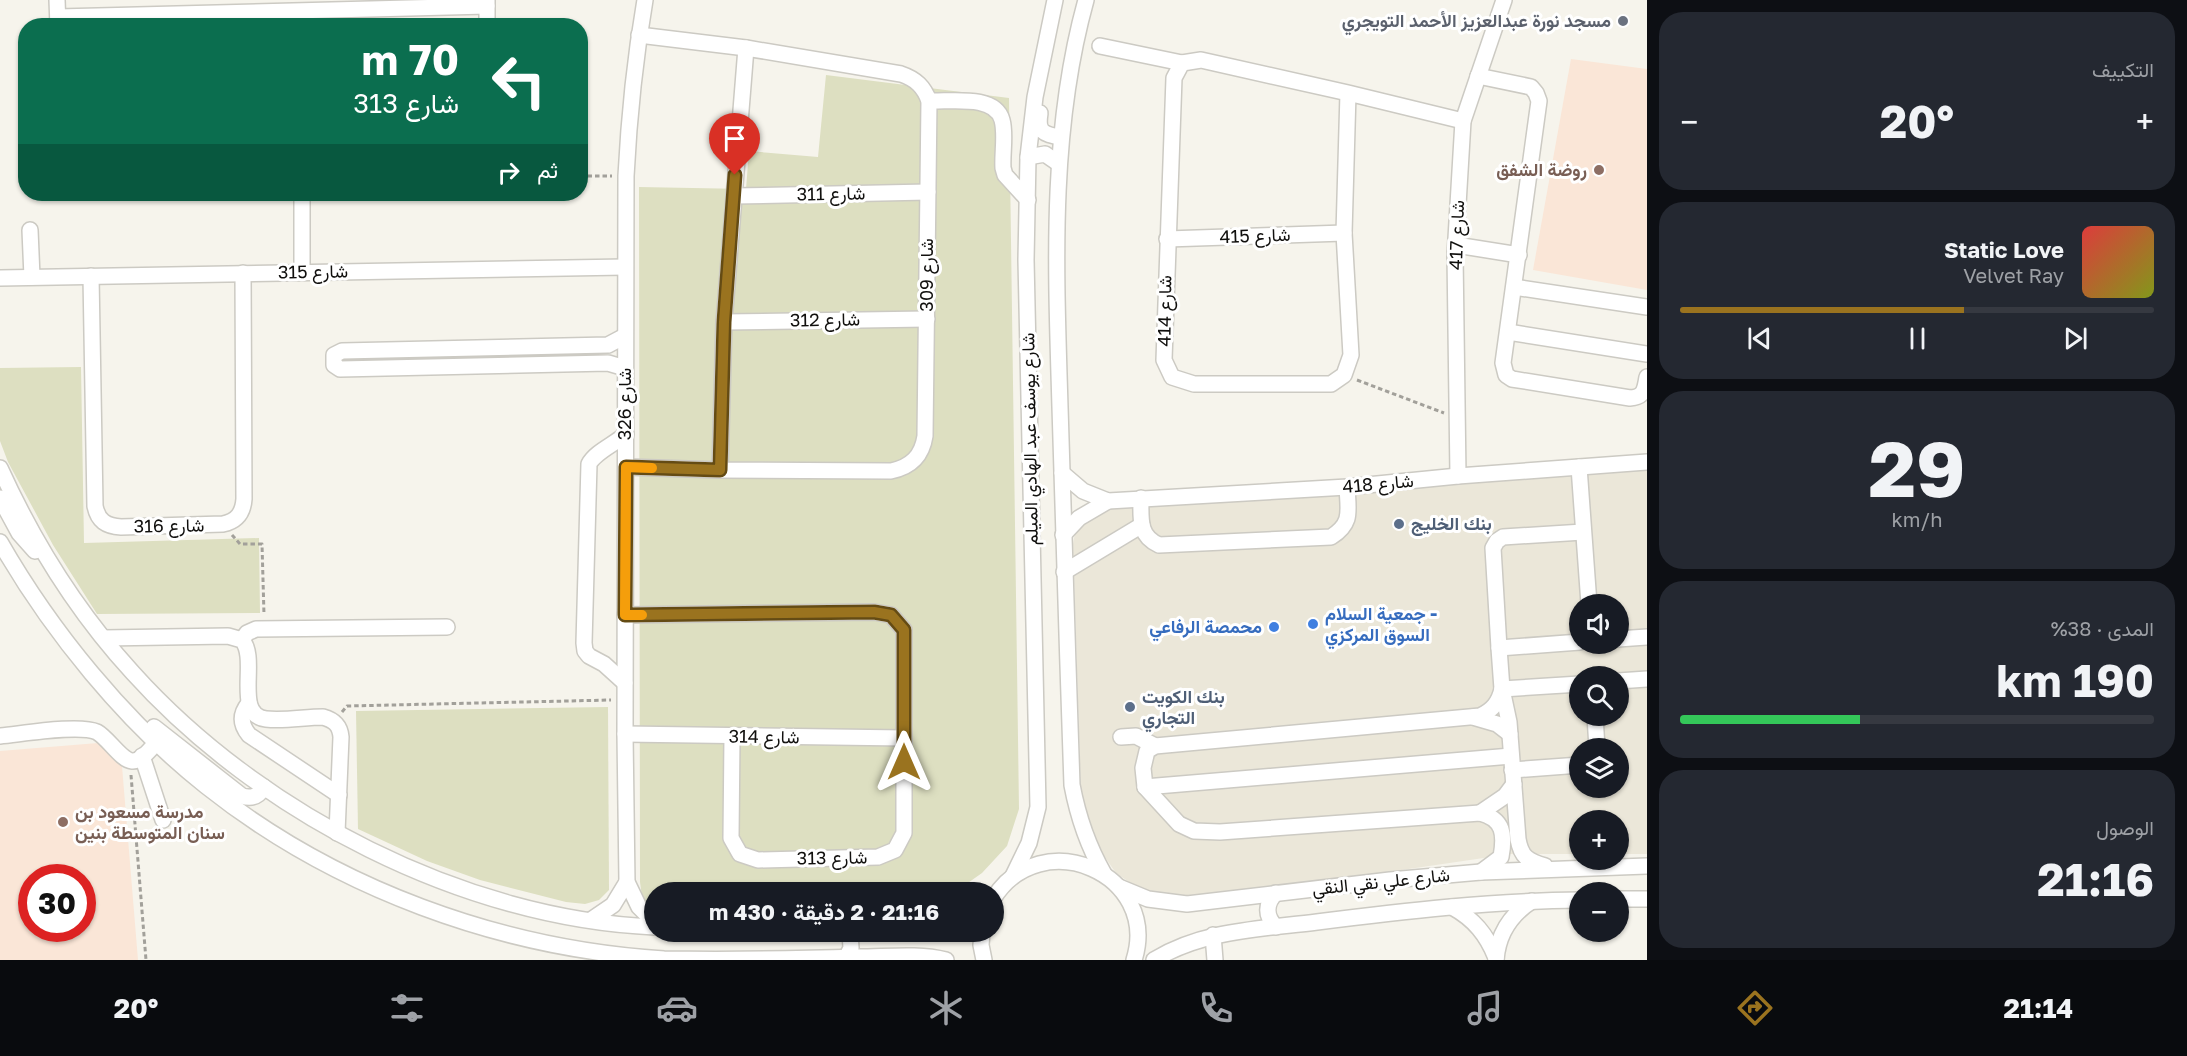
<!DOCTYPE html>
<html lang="ar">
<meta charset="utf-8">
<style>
body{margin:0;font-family:"Golos Text",Vazirmatn,sans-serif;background:#242831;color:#f1f3f6;direction:rtl;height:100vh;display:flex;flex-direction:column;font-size:22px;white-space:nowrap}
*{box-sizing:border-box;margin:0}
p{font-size:20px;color:#9ea1a6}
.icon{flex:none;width:33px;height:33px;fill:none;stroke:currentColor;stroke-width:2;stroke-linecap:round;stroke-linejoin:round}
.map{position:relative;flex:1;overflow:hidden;direction:ltr}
.sheet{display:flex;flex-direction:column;gap:12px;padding:12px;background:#0d0f14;width:540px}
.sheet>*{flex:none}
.banner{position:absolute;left:18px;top:18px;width:570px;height:183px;border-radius:24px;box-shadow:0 2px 4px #0004;direction:rtl;background:#0b6e4f;color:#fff;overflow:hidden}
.fabs{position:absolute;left:1569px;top:594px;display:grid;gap:12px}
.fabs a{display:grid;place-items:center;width:60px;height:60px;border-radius:50%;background:#171b24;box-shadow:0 2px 4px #0004;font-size:30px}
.speed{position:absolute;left:18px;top:864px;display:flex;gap:12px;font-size:30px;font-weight:700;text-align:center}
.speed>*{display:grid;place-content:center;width:78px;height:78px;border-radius:50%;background:#171b24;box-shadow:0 2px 4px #0004;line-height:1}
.speed .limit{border:9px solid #d22;background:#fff;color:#111}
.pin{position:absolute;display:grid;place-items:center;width:51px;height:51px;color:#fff;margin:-62px -26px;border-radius:50% 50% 50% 0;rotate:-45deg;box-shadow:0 0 6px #0007}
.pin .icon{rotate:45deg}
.me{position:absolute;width:66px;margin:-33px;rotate:0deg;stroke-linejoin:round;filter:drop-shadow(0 0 4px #0008)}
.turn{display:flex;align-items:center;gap:21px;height:126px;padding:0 30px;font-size:27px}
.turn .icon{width:78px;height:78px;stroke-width:2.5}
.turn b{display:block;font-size:42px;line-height:51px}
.then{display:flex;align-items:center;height:57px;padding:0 30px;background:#0003;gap:12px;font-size:22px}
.big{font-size:45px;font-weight:700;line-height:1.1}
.sheet .card{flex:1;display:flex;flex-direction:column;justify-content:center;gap:9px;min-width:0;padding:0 21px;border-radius:24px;background:#242831}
.sheet .dial{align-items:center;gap:0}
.dial b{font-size:78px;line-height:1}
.song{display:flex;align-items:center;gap:18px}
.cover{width:72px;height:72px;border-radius:9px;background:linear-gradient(135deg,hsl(0 70% 55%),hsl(70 70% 35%))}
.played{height:6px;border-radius:3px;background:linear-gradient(90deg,#9a731f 60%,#363941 60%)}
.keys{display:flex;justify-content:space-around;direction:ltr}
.heat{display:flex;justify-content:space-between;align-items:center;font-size:33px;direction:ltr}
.charge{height:9px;border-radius:4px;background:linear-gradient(90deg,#34c759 38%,#363941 0)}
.trip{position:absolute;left:644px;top:882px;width:360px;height:60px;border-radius:30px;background:#171b24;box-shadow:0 2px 4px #0004;font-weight:700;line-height:60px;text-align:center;direction:rtl}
.dock{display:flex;height:96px;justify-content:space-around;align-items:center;background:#090b0e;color:#9ea1a6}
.dock .icon{width:42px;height:42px}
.dock .current{color:#9a731f}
.dock b{font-size:27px;color:#f1f3f6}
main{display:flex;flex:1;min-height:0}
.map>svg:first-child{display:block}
.built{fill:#ebe7d9;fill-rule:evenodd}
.education{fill:#fae6d7;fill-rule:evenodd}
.green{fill:#dddfc1}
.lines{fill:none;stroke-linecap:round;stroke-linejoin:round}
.minor-casing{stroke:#cccac3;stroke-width:18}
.path{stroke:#a2a09a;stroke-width:3;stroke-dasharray:4.5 3;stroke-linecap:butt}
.minor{stroke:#fff;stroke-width:15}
.route-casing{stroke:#644b14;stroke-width:15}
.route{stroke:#9a731f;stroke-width:10}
.slow{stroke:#f59e0b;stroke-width:10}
.worship-dot{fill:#6b7280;stroke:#fff;stroke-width:2}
.education-dot{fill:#8d6e63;stroke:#fff;stroke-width:2}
.service-dot{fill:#5c6f8a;stroke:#fff;stroke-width:2}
.shop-dot{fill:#3f7fe0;stroke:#fff;stroke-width:2}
.labels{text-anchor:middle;stroke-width:6;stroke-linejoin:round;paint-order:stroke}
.worship-label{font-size:18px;font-weight:bold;fill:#5b616d;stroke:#fff;text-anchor:end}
.education-label{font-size:18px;font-weight:bold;fill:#785e54;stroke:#fff;text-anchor:end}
.street-label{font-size:18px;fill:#11100e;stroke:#fff}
.service-label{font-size:18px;font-weight:bold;fill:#4e5e75;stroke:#fff;text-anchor:start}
.shop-label{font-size:18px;font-weight:bold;fill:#366cbe;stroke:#fff;text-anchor:start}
</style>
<main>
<section class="sheet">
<div class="card"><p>التكييف</p>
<div class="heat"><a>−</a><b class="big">20°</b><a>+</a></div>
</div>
<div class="card">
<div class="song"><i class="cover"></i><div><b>Static Love</b><p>Velvet Ray</p></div></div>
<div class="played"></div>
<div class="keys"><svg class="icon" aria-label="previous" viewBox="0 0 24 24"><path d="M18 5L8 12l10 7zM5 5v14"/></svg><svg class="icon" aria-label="pause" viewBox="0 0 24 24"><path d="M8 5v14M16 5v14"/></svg><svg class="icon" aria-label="next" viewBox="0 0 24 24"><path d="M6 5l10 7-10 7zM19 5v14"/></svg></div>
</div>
<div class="card dial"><b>29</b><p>km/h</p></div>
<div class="card"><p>المدى · 38%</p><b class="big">190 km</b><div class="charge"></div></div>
<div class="card"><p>الوصول</p><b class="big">21:16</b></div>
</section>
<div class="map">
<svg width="1647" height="960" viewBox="0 0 1647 960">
<rect width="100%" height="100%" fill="#f6f4ec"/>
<path class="built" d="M 1647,463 L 1647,854 L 1619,854 L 1618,820 L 1580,820 L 1579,854 L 1511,854 L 1183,902 L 1145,893 L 1116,873 L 1097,846 L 1087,821 L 1081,795 L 1073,544 L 1075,533 L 1080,523 L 1103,509 L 1141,508 L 1383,484 ZM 1580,604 L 1618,604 L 1618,644 L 1580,644 ZM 1580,676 L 1618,676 L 1618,716 L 1580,716 ZM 1580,748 L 1618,748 L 1618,788 L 1580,788 Z"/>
<g class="education">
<polygon points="1571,59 1647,69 1647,290 1533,270"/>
<path d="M 98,743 L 122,766 L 138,960 L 0,960 L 0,751 ZM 32,878 L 82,878 L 82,928 L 32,928 Z"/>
</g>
<g class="green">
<polygon points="826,75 1009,98 1019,809 1007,846 982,873 955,892 654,892 654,911 642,897 640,882 639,187 746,189 749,151 818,157"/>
<polygon points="81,367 84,543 259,538 260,613 97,614 53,545 8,462 0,441 0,368"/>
<polygon points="608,707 609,890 599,900 585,904 566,902 480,880 427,861 358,829 356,711"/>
</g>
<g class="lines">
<defs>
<g id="minor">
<polyline points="57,0 58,26"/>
<polyline points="487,0 487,26"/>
<path d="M 645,0 C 635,58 629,117 626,176 L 625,734 L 627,882 L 639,907 L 654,922"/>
<path d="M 1086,0 C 1049,133 1056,271 1060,407 C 1063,533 1068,659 1072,785 C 1078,817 1088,846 1104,874"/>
<polyline points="58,17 487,6"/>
<polyline points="1100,46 1182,63"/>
<path d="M 1478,76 L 1531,87 L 1536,93 L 1539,101 L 1503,363 L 1506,375 L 1512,379 L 1630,398 C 1644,397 1645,390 1647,377"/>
<polyline points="1348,93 1344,233 1351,355 1344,375 1331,384 1194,384 1172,377 1164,360 1174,78 1182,63 1201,60 1348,93 1463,121"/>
<path d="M 929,101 C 950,102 995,94 1002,120 C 1006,134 1002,153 1003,168 L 1005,175 L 1028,200"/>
<path d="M 1040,113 C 1037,132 1043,134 1060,137"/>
<polyline points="1028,157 1045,154 1058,163"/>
<polyline points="302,194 302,272"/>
<polyline points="734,196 928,192"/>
<polyline points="30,230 32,277"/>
<polyline points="1167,239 1344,233"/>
<polyline points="1456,245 1519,255"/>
<path d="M 91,276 L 95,506 C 98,521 106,526 121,527 L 223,524 C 237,521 243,513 244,499 L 243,273"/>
<polyline points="0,278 625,267"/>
<polyline points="1514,287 1647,307"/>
<polyline points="724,322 927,319"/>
<polyline points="1508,332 1647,354"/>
<polyline points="625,336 608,345 342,351 334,355 334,365 340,369 608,363 625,368"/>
<path d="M 626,467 L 720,470 L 891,471 C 911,467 922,456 925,436 L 929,101 C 924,87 916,79 901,74 L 746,48 L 639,35"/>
<polyline points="1579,467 1589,604"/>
<path d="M 0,468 C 34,543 77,612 133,673 C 259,813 464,919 654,927"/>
<polyline points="720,470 724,322 746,48"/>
<polyline points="1062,473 1083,491 1108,501 1347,487 1458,476 1647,462"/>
<polyline points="1458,476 1455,255 1463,121 1504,0"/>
<polyline points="0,498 19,533 35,551"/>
<path d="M 1141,498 C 1141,518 1138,536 1159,545 L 1331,537 C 1353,523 1348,511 1347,487"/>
<polyline points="1063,535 1079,518 1108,501"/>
<path d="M 0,542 C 51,631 125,722 206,786 C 334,888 500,949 664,959 C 729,960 794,959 858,957 C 887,957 918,953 946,960"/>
<polyline points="1064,572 1142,525"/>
<polyline points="625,615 874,612 891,615 904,630 904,833 895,850 878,857 758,860 740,854 731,838 732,737"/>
<path d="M 104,638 L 228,636 L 242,640 C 259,659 233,715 266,719 C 285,721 305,717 323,717 C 334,720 340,725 341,737 L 337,833"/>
<polyline points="1618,639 1647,637"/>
<polyline points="242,640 247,633 256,629 447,627"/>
<polyline points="1499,648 1580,642"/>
<polyline points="1618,681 1647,679"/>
<path d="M 625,683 L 604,664 L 589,656 L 585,651 L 584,643 L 589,464 C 595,452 615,444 626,434"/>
<polyline points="1502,689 1580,684"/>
<path d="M 249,703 C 240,714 240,724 249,735 L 339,795"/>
<polyline points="1595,716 1597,748"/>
<polyline points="1473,717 1497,724 1510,734"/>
<path d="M 154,727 L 242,796 C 252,799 259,796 264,787"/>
<polyline points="625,734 904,738"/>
<path d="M 0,736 C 22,734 79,724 97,732 C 108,738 121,760 132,761 C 141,762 151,748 157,742"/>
<polyline points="1121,737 1136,736 1155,746"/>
<polyline points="142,756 163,820"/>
<polyline points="1512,770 1580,765"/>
<polyline points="1145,787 1511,756"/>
<polyline points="1480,813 1505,796 1514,784"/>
<path d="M 1545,866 C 1528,861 1521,857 1518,839 L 1509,722 L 1502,689 L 1499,648 L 1493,548 L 1497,541 L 1503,537 L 1583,532"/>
<path d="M 1481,872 L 1501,857 C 1505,835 1504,819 1480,813 L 1220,832 L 1194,831 L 1179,824 L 1145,787 L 1143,768 L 1147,751 L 1155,746 L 1480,716 C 1493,710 1499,702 1502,689"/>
<polyline points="1013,876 1029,843 1038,807 1026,260 1028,157 1035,97 1055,0"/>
<polyline points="1119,887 1148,899 1187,904 1390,880 1481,872 1647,866"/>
<path d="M 993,899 C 1041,822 1161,874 1134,960"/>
<polyline points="1618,899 1647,899"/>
<path d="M 1452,907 C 1474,919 1487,935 1496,958"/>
<polyline points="591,920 613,905 627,882"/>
<path d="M 1276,927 C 1265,916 1265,904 1276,893"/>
<polyline points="982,932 981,945 984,960"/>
<polyline points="1213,935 1215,960"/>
<polyline points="846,958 851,948 850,932"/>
<path d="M 1154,960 C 1203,930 1261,929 1317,922 C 1404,911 1491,901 1580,900"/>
<path d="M 1496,960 C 1498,934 1510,915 1532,901"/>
</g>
</defs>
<use href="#minor" class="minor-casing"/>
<g class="path">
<polyline points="580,176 612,176"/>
<polyline points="1357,380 1444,413"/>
<polyline points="232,535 240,544 262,544 264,615"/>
<polyline points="342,712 347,706 611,700"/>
<polyline points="131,775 146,960"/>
</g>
<use href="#minor" class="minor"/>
</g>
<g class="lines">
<defs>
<polyline id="route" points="735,175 724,322 720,470 626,467 625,615 874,612 891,615 904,630 904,762"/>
</defs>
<use href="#route" class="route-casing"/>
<use href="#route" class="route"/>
<polyline class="slow" points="642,615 625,615 626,467 652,468"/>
</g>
<circle class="worship-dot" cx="1623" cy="21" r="6"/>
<g class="education-dot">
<circle cx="1599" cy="170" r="6"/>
<circle cx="63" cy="822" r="6"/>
</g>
<g class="service-dot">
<circle cx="1399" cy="524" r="6"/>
<circle cx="1130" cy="707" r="6"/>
</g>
<g class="shop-dot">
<circle cx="1313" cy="624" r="6"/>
<circle cx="1274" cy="627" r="6"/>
</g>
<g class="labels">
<g class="worship-label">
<text x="1611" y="27">مسجد نورة عبدالعزيز الأحمد التويجري</text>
</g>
<g class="education-label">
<text x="1587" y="176">روضة الشفق</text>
<text x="75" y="818" text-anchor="start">مدرسة مسعود بن<tspan x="75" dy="21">سنان المتوسطة بنين</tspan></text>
</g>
<g class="street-label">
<text transform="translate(831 194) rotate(-1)" y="6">شارع 311</text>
<text transform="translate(1457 235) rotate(-88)" y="6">شارع 417</text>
<text transform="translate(1255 236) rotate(-2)" y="6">شارع 415</text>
<text transform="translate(313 272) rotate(-1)" y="6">شارع 315</text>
<text transform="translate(927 275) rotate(-90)" y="6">شارع 309</text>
<text transform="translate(1165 311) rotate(-89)" y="6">شارع 414</text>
<text transform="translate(825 320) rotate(-1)" y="6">شارع 312</text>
<text transform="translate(625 404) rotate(-90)" y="6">شارع 326</text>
<text transform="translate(1030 439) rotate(-91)" y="6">شارع يوسف عبد الهادي الميلم</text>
<text transform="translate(1378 484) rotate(-5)" y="6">شارع 418</text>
<text transform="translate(169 526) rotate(-1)" y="6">شارع 316</text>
<text transform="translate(764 737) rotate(1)" y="6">شارع 314</text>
<text transform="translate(832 858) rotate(-1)" y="6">شارع 313</text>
<text transform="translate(1381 882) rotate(-6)" y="6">شارع علي نقي النقي</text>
</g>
<g class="service-label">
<text x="1411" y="530">بنك الخليج</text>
<text x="1142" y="703">بنك الكويت<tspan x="1142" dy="21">التجاري</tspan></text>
</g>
<g class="shop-label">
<text x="1325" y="620">جمعية السلام -<tspan x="1325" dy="21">السوق المركزي</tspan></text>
<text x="1262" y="633" text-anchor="end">محمصة الرفاعي</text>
</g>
</g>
</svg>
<div class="fabs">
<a><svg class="icon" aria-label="sound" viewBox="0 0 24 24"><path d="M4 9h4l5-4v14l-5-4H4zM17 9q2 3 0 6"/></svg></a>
<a><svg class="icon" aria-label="search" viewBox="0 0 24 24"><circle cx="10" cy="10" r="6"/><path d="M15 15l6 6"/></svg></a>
<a><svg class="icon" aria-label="layers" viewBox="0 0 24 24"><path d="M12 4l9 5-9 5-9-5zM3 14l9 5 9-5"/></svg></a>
<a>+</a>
<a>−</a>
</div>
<div class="speed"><div class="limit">30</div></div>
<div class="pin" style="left:735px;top:175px;background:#d93025"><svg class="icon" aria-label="arrive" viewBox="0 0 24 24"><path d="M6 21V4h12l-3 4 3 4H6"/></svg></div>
<svg class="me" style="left:904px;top:762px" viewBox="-20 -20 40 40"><path d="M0-17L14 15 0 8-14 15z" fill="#9a731f" stroke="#fff" stroke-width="4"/></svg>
<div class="trip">21:16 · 2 دقيقة · 430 m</div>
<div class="banner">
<div class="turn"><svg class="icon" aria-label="left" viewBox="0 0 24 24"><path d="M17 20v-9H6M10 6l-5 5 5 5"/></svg><div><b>70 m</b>شارع 313</div></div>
<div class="then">ثم<svg class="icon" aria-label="right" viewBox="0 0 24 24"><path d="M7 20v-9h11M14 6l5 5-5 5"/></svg></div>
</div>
</div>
</main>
<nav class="dock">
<b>21:14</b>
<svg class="icon current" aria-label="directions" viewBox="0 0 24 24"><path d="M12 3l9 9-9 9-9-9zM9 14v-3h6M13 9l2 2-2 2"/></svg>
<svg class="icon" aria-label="music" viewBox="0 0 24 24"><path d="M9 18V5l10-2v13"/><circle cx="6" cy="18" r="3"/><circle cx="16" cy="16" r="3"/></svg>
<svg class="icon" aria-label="phone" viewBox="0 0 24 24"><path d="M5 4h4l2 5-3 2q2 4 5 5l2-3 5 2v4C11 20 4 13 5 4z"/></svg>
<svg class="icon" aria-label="climate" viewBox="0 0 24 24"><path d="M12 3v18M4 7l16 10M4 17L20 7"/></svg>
<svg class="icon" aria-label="car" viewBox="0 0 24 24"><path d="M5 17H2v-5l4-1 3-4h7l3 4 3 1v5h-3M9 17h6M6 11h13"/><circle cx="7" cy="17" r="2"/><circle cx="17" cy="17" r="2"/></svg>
<svg class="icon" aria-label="filters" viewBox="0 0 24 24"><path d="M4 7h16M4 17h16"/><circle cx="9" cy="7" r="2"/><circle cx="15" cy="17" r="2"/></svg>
<b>20°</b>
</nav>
